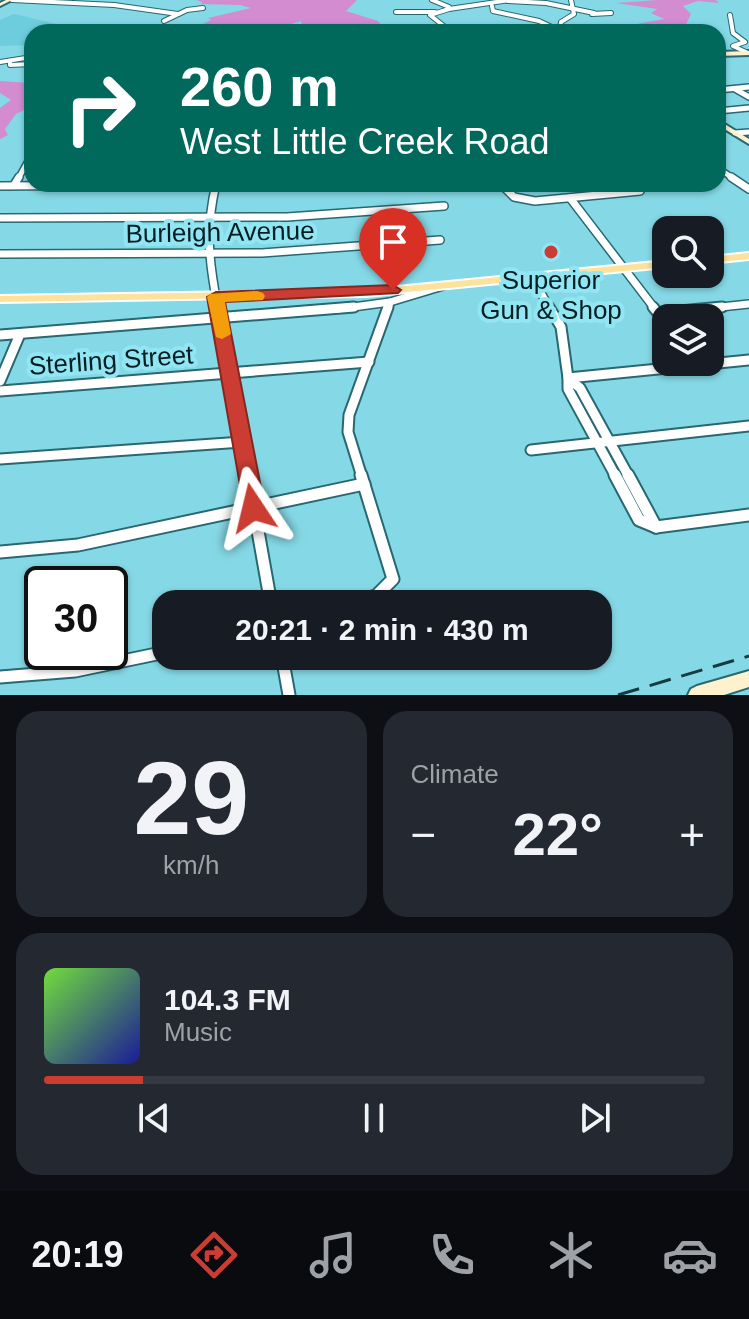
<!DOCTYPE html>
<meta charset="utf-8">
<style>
body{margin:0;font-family:Arial,sans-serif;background:#242831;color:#f1f3f6;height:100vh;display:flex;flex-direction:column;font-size:30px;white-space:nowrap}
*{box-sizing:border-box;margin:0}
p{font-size:26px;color:#9ea1a6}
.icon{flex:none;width:44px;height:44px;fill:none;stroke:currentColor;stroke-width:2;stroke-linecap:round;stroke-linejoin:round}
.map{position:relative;height:695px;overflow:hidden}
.details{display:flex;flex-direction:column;gap:16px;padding:16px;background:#0d0f14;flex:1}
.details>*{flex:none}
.guide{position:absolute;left:24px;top:24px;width:702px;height:168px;border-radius:24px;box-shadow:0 2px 6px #0004;background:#00695c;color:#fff;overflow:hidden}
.buttons{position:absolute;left:652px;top:216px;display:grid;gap:16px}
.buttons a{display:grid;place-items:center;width:72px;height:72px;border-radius:16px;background:#171b24;box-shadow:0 2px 6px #0004;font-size:40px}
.speed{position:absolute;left:24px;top:566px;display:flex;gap:16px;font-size:40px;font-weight:700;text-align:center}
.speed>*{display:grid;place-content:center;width:104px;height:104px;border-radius:50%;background:#171b24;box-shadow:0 2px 6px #0004;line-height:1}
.speed .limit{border:4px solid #111;border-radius:12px;background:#fff;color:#111}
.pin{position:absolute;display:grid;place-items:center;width:68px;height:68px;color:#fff;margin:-82px -34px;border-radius:50% 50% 50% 0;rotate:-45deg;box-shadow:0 0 8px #0007}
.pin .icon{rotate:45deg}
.me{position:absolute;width:88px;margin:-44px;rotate:350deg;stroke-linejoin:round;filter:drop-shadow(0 0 6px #0008)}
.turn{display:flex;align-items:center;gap:28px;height:168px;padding:0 24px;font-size:36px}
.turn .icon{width:104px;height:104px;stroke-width:2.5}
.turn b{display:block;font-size:56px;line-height:68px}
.big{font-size:60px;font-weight:700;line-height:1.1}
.details .tile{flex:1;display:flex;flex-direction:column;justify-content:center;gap:12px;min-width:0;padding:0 28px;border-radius:24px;background:#242831}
.details .dial{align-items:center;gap:0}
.dial b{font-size:104px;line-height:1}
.song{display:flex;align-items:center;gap:24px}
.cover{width:96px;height:96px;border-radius:12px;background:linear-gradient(135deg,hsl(100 70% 55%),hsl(240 70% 35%))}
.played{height:8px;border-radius:4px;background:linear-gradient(90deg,#cb3d32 15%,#363941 15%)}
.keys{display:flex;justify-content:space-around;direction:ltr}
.heat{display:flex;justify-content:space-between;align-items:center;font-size:44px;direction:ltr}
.details .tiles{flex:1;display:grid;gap:16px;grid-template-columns:1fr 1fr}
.tile:last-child{grid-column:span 2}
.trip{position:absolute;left:152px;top:590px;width:460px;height:80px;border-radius:24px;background:#171b24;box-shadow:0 2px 6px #0004;font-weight:700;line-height:80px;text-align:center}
.tab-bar{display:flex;height:128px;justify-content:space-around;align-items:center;background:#090b0e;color:#9ea1a6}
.tab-bar .icon{width:56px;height:56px}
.tab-bar .active{color:#cb3d32}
.tab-bar b{font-size:36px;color:#f1f3f6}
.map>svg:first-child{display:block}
.built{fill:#6dcddc}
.water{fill:#d38ccf}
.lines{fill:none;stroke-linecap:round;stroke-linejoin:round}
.street-far4-casing{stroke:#276872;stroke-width:6}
.street-far3-casing{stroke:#276872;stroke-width:8}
.street-far2-casing{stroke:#276872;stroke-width:10}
.street-far1-casing{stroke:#276872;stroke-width:13}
.street-casing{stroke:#276872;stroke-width:15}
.secondary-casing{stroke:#276872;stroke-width:4}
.primary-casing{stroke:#fff;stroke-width:4}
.street-far4{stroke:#fff;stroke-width:4}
.street-far3{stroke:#fff;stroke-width:5}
.street-far2{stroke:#fff;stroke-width:7}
.street-far1{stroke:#fff;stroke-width:9}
.street{stroke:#fff;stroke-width:11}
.secondary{fill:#fef1cd;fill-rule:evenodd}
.primary{fill:#fde29b;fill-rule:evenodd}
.rail{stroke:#173b41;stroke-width:3;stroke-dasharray:22 11;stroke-linecap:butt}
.route{fill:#cb3d32;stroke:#842820;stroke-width:2}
.slow{fill:#f59e0b}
.poi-dot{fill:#cb3d32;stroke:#92e6f3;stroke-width:3}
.labels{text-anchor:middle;stroke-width:8;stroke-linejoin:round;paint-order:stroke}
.street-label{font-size:26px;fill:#031e22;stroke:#92e6f3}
.poi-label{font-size:26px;fill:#031e22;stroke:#92e6f3}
</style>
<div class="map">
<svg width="749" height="695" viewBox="0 0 749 695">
<rect width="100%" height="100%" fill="#85d9e6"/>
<polygon class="built" points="14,14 90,32 32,32 32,45 0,46 0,20"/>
<g class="water">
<polygon points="196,0 357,0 346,11 378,21 385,30 326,32 322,28 320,32 312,32 302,26 301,21 291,24 284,32 215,32 201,25 211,20 208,18 251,8 240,5 201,4 202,2"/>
<polygon points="657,0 716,0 719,3 698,1 683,6 691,14 686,24 695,32 674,32 666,24 615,28 664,19 651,13 657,9 616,3"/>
<polygon points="0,81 32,83 32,106 16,114 5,129 8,135 0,139 0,108 11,100 0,93"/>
</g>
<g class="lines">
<defs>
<g id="street-far4">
<polyline points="12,0 114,5 178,14"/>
<polyline points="432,0 449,7"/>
<polyline points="508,1 546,3 594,13"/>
<polyline points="492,6 493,11 539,21 562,32"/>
<polyline points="396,12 435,12"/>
<polyline points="592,14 611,13"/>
<polyline points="730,15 733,33 745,42 733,46 748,53"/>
<polyline points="164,21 187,10 203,8"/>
<polyline points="560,29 561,22 574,14 571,0"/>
<polyline points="460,32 445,27 430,15 449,9 510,0"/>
<polyline points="0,62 32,57"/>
<polyline points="10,62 10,65 32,64"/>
</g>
<g id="street-far3">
<polyline points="735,89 749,97"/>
<polyline points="718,90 749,87"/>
<polyline points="718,111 749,108"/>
<polyline points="735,133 749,132"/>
<polyline points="718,168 734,179"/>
<polyline points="18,179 32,154"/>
</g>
<g id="street-far2">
<polyline points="731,177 749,189"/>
<path d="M 216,184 C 205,231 209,262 218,309"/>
<polyline points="501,184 514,197 535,201 640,191 643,184"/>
<polyline points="14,185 19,177"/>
<polyline points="0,186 290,184"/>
<polyline points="570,198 655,309"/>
<polyline points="0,218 287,217 444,206"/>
<polyline points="0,254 262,253 440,240"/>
<polyline points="532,277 550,309"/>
<polyline points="338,309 390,302 443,286"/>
<polyline points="388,309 390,302"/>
<polyline points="702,309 749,304"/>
</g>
<g id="street-far1">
<polyline points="217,307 248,477"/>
<polyline points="549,307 561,327 568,378 749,360"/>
<polyline points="653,307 666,323"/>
<polyline points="659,313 722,307"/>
<polyline points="0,335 354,307"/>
<polyline points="0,381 20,334"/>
<polyline points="0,391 369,362"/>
<polyline points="531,450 749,426"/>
<polyline points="0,459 242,442"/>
<polyline points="362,477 348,432 349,415 388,307"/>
<polyline points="616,477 568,389 568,378 580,388 629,477"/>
</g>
<g id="street">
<polyline points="248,475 271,604"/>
<polyline points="615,475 639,520 656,527"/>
<polyline points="628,475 656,527"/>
<polyline points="656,527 749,515"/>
<polyline points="0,552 78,545 364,484"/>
<polyline points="347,604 376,596 393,579 361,475"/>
<polyline points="282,656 289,695"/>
<polyline points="0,677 75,671 166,652"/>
</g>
<g id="secondary">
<polygon points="6,0 12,0 0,6 0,3"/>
<polygon points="749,51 749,55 718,56 718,52"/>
<polygon points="718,120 749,139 749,144 718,125"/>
<polygon points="749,671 749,687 724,695 688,695 691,689 697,686"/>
</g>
<g id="primary">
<polygon points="749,253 749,259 710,263 710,257"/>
<polygon points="666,261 666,267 366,296 0,302 0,296 366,290"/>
</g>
</defs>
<use href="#street-far4" class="street-far4-casing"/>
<use href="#street-far3" class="street-far3-casing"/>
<use href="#street-far2" class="street-far2-casing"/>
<use href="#street-far1" class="street-far1-casing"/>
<use href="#street" class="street-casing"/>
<use href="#secondary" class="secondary-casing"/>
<use href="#primary" class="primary-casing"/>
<use href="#street-far4" class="street-far4"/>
<use href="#street-far3" class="street-far3"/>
<use href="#street-far2" class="street-far2"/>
<use href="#street-far1" class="street-far1"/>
<use href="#street" class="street"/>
<use href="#secondary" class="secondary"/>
<use href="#primary" class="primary"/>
<polyline class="rail" points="618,695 749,656"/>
</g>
<polygon class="route" points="393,285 401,290 398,293 225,302 265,508 262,514 253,517 245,514 207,297 216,292"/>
<polygon class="slow" points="257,291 263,293 265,296 263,300 225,302 231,334 222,339 216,337 207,297 210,294"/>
<circle class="poi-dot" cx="551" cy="252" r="8"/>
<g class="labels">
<g class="street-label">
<text transform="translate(220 232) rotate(-1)" y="9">Burleigh Avenue</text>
<text transform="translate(111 360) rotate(-4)" y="9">Sterling Street</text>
</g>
<g class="poi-label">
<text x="551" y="289">Superior<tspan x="551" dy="30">Gun &amp; Shop</tspan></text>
</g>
</g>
</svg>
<div class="buttons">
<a><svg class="icon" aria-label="search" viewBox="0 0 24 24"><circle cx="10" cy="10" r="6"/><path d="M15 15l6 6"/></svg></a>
<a><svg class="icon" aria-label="layers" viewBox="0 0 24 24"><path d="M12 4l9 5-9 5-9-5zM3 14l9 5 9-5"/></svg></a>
</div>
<div class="speed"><div class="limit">30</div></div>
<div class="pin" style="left:393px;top:290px;background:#d93025"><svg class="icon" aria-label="arrive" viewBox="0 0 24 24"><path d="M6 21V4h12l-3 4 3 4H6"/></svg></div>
<svg class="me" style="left:253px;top:508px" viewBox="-20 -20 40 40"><path d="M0-17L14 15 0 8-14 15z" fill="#cb3d32" stroke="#fff" stroke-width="4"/></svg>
<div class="trip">20:21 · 2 min · 430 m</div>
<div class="guide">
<div class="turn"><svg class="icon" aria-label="right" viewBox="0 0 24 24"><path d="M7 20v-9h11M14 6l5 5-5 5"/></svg><div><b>260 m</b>West Little Creek Road</div></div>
</div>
</div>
<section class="details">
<div class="tiles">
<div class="tile dial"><b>29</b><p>km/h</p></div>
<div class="tile"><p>Climate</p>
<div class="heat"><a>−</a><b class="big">22°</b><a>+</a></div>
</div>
<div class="tile">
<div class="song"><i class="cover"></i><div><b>104.3 FM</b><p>Music</p></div></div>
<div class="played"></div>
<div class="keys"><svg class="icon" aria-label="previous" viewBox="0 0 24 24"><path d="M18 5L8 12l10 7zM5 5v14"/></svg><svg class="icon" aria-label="pause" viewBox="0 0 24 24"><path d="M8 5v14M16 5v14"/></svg><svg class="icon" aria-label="next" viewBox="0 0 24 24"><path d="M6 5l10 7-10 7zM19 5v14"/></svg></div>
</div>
</div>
</section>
<nav class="tab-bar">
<b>20:19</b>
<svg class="icon active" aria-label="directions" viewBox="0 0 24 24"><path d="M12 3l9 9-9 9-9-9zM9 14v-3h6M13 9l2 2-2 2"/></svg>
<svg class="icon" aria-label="music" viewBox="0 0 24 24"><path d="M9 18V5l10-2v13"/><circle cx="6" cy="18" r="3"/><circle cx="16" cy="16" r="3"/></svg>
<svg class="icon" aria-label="phone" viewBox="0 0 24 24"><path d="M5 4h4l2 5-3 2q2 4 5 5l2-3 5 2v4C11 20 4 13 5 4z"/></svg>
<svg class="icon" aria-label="climate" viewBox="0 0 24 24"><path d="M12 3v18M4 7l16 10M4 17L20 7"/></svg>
<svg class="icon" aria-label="car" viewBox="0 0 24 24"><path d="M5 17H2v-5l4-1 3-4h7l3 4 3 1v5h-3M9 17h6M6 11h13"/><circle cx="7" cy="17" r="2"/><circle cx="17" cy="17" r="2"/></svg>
</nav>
